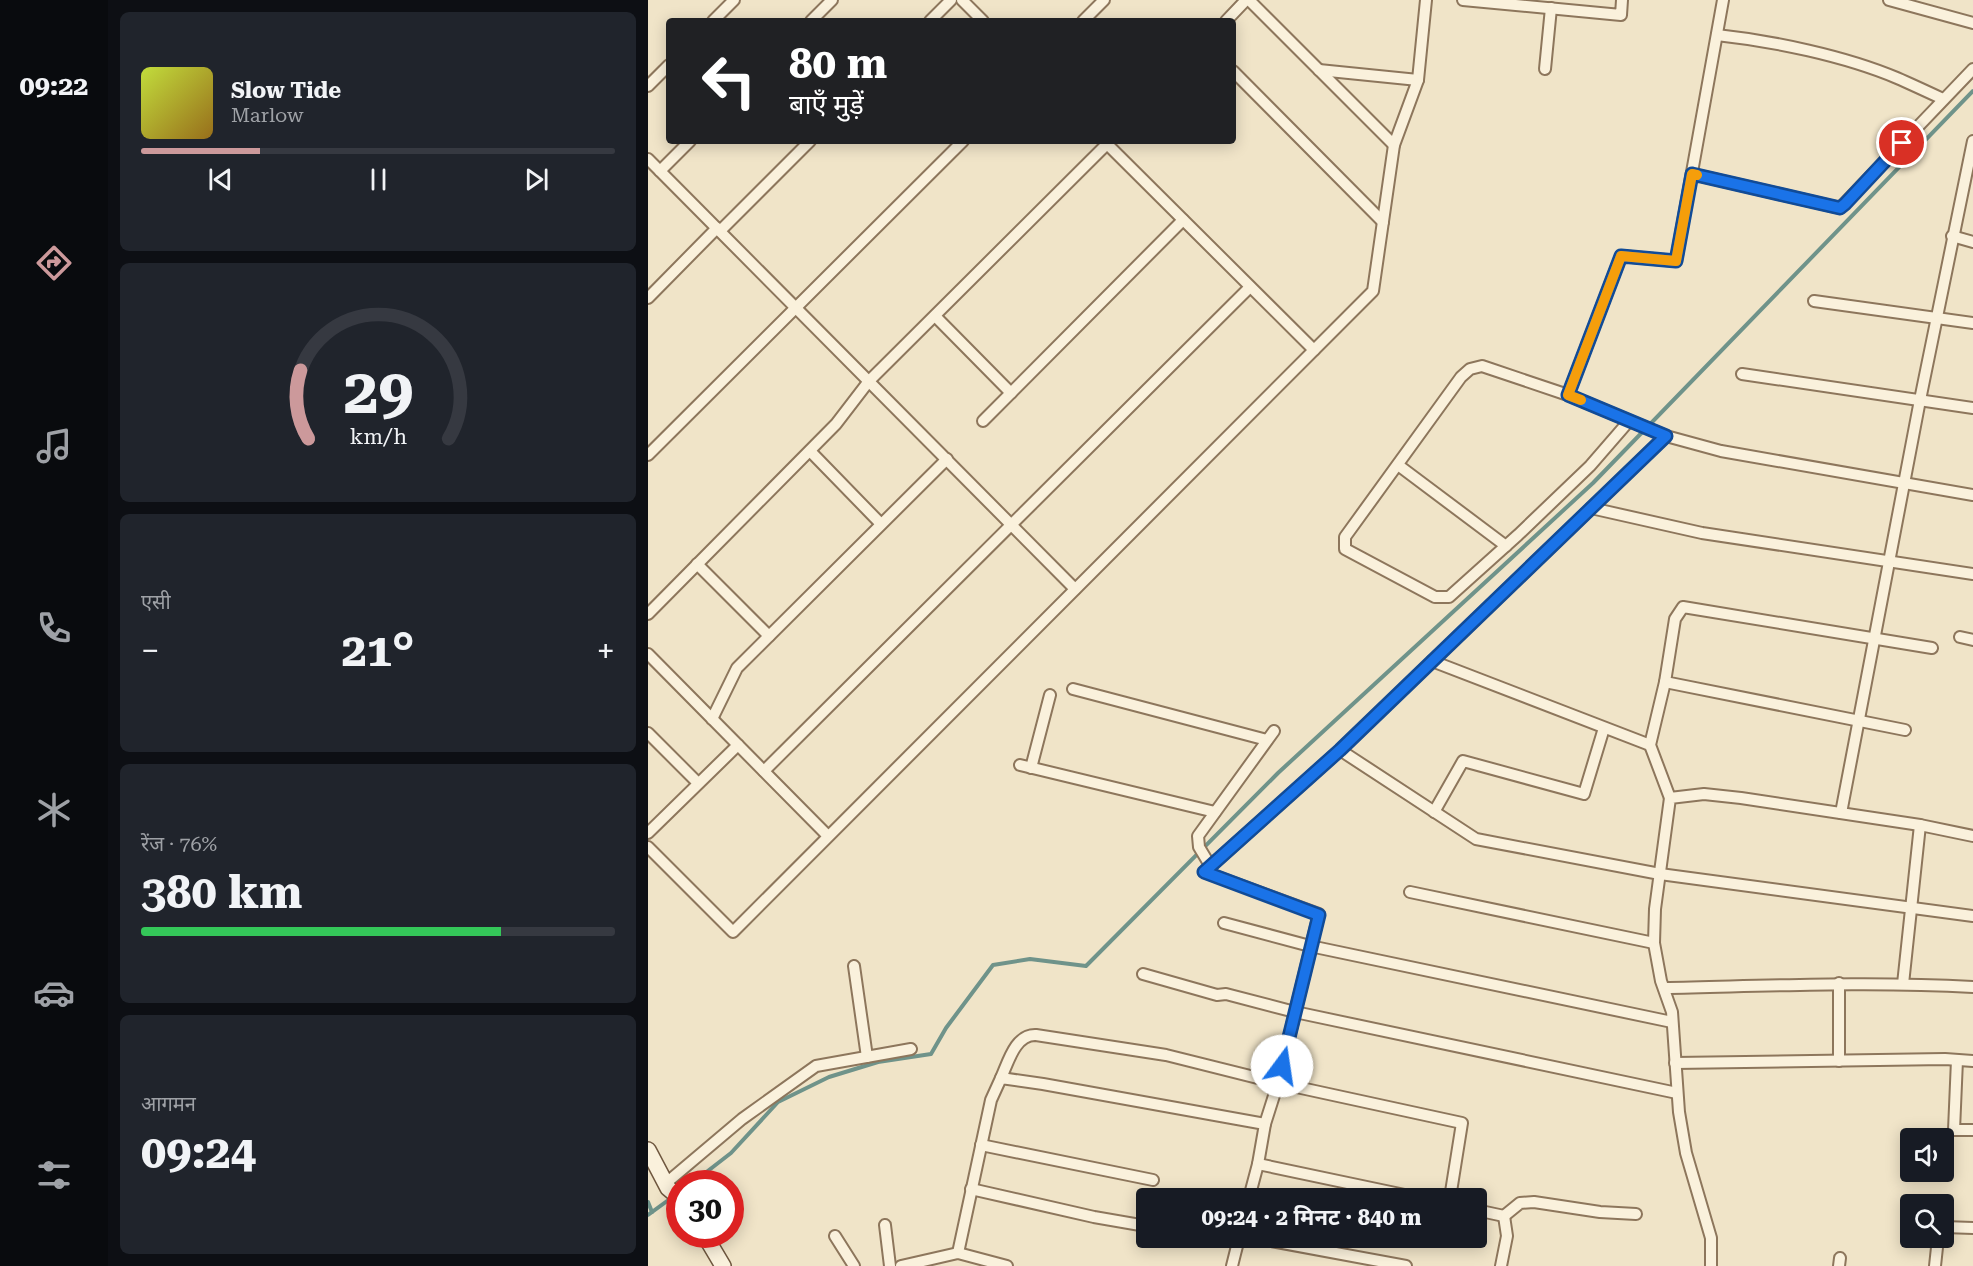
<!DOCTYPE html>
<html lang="hi">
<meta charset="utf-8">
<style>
body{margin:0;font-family:"Roboto Serif","Noto Sans Devanagari",serif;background:#20242c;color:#f1f3f6;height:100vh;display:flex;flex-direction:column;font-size:22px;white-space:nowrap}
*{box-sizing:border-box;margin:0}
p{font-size:20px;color:#9ea1a6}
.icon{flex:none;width:33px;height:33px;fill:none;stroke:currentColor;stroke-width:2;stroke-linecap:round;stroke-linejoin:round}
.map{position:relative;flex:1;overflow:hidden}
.drawer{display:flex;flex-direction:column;gap:12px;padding:12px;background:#0d0f14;width:540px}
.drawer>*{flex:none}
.banner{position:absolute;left:18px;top:18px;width:570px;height:126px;border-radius:6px;box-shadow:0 3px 15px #0003;background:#202124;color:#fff;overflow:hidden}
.fabs{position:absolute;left:1252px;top:1128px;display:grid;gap:12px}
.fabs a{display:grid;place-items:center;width:54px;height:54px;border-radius:6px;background:#171b24;box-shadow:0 3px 15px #0003;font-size:30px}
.speed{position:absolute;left:18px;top:1170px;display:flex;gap:12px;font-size:30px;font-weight:700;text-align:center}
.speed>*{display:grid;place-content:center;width:78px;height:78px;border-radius:50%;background:#171b24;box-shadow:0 3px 15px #0003;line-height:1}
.speed .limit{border:9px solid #d22;background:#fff;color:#111}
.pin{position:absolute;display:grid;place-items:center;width:51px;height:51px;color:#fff;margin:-26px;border:3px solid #fff;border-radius:50%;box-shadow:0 2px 6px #0007}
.me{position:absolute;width:66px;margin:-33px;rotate:14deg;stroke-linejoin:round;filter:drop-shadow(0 0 4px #0008)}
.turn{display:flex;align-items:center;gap:21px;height:126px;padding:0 24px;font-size:27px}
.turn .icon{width:78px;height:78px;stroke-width:2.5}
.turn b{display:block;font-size:42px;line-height:51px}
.big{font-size:45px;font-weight:700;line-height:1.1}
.drawer .card{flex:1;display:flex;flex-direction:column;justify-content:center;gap:9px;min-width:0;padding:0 21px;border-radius:9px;background:#20242c}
.drawer .dial{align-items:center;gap:0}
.dial svg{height:156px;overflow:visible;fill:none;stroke:#363941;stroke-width:7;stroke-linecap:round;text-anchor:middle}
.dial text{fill:#f1f3f6;stroke:none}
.song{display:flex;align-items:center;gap:18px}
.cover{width:72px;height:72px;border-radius:9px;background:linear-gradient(135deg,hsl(70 70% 55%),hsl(40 70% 35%))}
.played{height:6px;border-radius:3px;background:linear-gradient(90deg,#cc999b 25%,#363941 25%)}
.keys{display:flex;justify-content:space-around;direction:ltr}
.heat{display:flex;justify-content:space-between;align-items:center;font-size:33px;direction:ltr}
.charge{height:9px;border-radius:4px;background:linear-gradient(90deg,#34c759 76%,#363941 0)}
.trip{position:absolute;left:488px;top:1188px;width:351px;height:60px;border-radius:6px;background:#171b24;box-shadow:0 3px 15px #0003;font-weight:700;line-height:60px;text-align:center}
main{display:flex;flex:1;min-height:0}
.dock{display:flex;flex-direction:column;width:108px;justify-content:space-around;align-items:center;background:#090b0e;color:#9ea1a6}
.dock .icon{width:42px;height:42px}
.dock .selected{color:#cc999b}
.dock b{font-size:27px;color:#f1f3f6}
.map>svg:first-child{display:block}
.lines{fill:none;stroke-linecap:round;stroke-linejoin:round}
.stream{stroke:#6f938a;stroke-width:4}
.street-casing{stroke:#8d765c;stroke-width:14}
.secondary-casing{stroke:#6f573f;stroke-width:18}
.street{stroke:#faf1dc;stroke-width:10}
.secondary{stroke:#faf1dc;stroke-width:15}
.route-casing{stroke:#114b97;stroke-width:15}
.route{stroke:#1a73e8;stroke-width:10}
.slow{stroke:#f59e0b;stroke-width:10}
</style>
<main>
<nav class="dock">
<b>09:22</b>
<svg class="icon selected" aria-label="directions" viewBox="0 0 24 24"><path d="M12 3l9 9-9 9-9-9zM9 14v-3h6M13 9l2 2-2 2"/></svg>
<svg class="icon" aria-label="music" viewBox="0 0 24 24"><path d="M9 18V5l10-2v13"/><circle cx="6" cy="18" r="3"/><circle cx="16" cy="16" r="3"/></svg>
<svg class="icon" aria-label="phone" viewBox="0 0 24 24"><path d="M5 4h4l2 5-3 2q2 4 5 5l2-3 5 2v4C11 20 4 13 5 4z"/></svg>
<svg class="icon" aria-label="climate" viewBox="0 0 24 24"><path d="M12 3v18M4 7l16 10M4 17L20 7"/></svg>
<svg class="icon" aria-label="car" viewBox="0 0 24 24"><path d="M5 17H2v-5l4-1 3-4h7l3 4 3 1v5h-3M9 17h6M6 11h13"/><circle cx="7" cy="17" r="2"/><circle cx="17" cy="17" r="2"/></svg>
<svg class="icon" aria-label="filters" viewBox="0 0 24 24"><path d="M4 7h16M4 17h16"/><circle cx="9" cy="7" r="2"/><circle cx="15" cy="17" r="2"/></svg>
</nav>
<section class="drawer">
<div class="card">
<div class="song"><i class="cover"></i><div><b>Slow Tide</b><p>Marlow</p></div></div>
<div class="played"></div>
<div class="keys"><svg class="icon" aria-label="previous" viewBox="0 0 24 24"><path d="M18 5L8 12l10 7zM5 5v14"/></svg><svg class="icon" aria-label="pause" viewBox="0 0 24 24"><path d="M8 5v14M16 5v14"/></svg><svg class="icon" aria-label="next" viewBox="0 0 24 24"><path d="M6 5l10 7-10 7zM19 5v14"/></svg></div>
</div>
<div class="card dial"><svg viewBox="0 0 100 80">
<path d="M14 69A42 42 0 1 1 86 69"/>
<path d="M14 69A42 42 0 0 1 10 34" stroke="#cc999b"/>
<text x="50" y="56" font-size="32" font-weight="700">29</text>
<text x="50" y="72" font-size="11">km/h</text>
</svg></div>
<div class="card"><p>एसी</p>
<div class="heat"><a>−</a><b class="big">21°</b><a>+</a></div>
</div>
<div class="card"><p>रेंज · 76%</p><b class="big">380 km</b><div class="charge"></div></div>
<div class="card"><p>आगमन</p><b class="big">09:24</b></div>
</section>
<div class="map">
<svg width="1325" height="1266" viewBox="0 0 1325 1266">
<rect width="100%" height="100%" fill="#f0e4c8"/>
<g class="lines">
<g class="stream">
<polyline points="43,1184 83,1153 130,1102 181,1077 230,1062 283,1054 298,1028 345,965 382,959 438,966 630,773 945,483 1325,91"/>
<polyline points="0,1202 4,1212"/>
<polyline points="0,1215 26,1196"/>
</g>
<defs>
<g id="street">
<polyline points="314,0 335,21"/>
<polyline points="601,0 746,145"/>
<polyline points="815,0 973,15 974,0"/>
<polyline points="1241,0 1325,23"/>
<polyline points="65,21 86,0"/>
<polyline points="163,21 184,0"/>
<polyline points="282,21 303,0"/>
<polyline points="435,21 456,0"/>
<polyline points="578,21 598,0"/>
<path d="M 1069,35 C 1125,41 1197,56 1249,78 C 1265,85 1280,92 1295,99"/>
<polyline points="897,69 903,8"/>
<polyline points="671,70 770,80"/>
<polyline points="585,71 735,222"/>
<polyline points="0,86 21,65"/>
<polyline points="456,141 666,350"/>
<polyline points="0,159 427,589"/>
<polyline points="12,171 42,141"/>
<polyline points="1044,174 1192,208 1325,69"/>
<polyline points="72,231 162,141"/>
<polyline points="1304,236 1325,242"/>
<polyline points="0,298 69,228"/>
<polyline points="1166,301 1325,323"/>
<polyline points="287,316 363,393"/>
<polyline points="1094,374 1325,408"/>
<polyline points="920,395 973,256 1028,261 1075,0"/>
<polyline points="335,421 535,220"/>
<polyline points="981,421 942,466 870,535 801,597 787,597 697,549 697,537 813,377 822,369 834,366 920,395 1018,436 1073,451 1325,495"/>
<polyline points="162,451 233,524"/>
<polyline points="0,455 315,141"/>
<polyline points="750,465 858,546"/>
<polyline points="943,508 1054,533 1325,574"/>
<polyline points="49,564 121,636"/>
<polyline points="0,614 188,424 221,381 462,141"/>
<polyline points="1312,637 1325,640"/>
<polyline points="0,654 180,836"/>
<polyline points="784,661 1002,745"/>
<polyline points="1017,682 1002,745 1022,798"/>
<polyline points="425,689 619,740"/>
<polyline points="64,719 89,668 299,459"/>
<polyline points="1257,730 1017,682 1027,619 1035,607 1284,648"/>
<polyline points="0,733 50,783"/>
<polyline points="692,750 828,839 1012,874 1325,916"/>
<polyline points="372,765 567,812"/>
<polyline points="383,768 402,695"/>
<polyline points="116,771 602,287"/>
<polyline points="786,812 815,761 936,794 956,728"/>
<polyline points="1193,813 1272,400 1325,141"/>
<polyline points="0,833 90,745"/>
<polyline points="0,847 85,932 725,291 746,145 770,80 778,0"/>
<polyline points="563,867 551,847 550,836 626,731"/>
<polyline points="762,892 1006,943"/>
<polyline points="576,923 662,946 1024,1022"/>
<polyline points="206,966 219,1057"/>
<polyline points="495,974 569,995 578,994 647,1012 1029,1093"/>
<polyline points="1255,984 1272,825"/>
<path d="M 1016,988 C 1119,986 1222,981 1325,987"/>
<polyline points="1309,1060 1306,1130 1325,1130"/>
<polyline points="1191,1061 1191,983"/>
<polyline points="1027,1063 1297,1059 1325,1061"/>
<path d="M 353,1078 C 360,1063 367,1034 388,1035 L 518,1055 L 630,1083 L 814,1123 L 802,1198"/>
<polyline points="333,1145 505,1180"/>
<polyline points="610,1164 771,1198"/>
<polyline points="17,1184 94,1119 168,1066 263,1049"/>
<polyline points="323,1189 446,1217 498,1226"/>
<polyline points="601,1198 610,1164 617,1124 630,1083 671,914 556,872 692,750 1018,436"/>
<polyline points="828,1210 856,1216"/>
<polyline points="856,1216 872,1203 886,1202 952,1212 988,1214"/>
<polyline points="237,1225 242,1266"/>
<polyline points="1296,1227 1325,1228"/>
<polyline points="187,1236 206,1266"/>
<polyline points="561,1238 573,1240 607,1238 758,1266"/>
<polyline points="310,1253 343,1100 353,1078 395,1084 617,1124"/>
<polyline points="253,1266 310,1253 359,1266"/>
<polyline points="584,1266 591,1238"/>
<polyline points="853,1266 859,1236 856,1216"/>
<polyline points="1063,1266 1063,1238 1038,1153 1031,1112 1024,1012 1013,981 1006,943 1007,909 1022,798 1056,794 1093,798 1272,825 1325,836"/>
<polyline points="1191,1266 1192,1258"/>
<polyline points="1287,1266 1290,1238"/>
</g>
<g id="secondary">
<polyline points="0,1150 20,1188 32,1198"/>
<polyline points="56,1234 75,1266"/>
</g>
</defs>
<use href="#street" class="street-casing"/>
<use href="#secondary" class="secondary-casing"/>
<use href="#street" class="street"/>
<use href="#secondary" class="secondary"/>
</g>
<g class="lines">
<defs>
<polyline id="route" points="634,1066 671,915 556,872 692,750 1018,436 920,395 973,256 1028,261 1044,174 1192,208 1197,204 1254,143"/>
</defs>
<use href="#route" class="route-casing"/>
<use href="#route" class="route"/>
<polyline class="slow" points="933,400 920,395 973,256 1028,261 1044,174 1049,175"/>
</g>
</svg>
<div class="fabs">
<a><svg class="icon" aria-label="sound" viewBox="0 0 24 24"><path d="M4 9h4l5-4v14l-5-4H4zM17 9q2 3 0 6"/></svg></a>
<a><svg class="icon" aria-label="search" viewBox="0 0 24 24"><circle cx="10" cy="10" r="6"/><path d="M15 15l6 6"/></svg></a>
</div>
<div class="speed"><div class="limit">30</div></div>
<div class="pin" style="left:1254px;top:143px;background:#d93025"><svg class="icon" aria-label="arrive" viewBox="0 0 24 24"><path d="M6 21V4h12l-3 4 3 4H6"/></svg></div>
<svg class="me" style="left:634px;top:1066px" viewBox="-20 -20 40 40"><circle r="19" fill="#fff"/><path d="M0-13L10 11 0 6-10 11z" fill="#1a73e8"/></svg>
<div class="trip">09:24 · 2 मिनट · 840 m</div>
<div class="banner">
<div class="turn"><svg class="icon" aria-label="left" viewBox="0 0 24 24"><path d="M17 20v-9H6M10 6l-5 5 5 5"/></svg><div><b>80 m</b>बाएँ मुड़ें</div></div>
</div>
</div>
</main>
